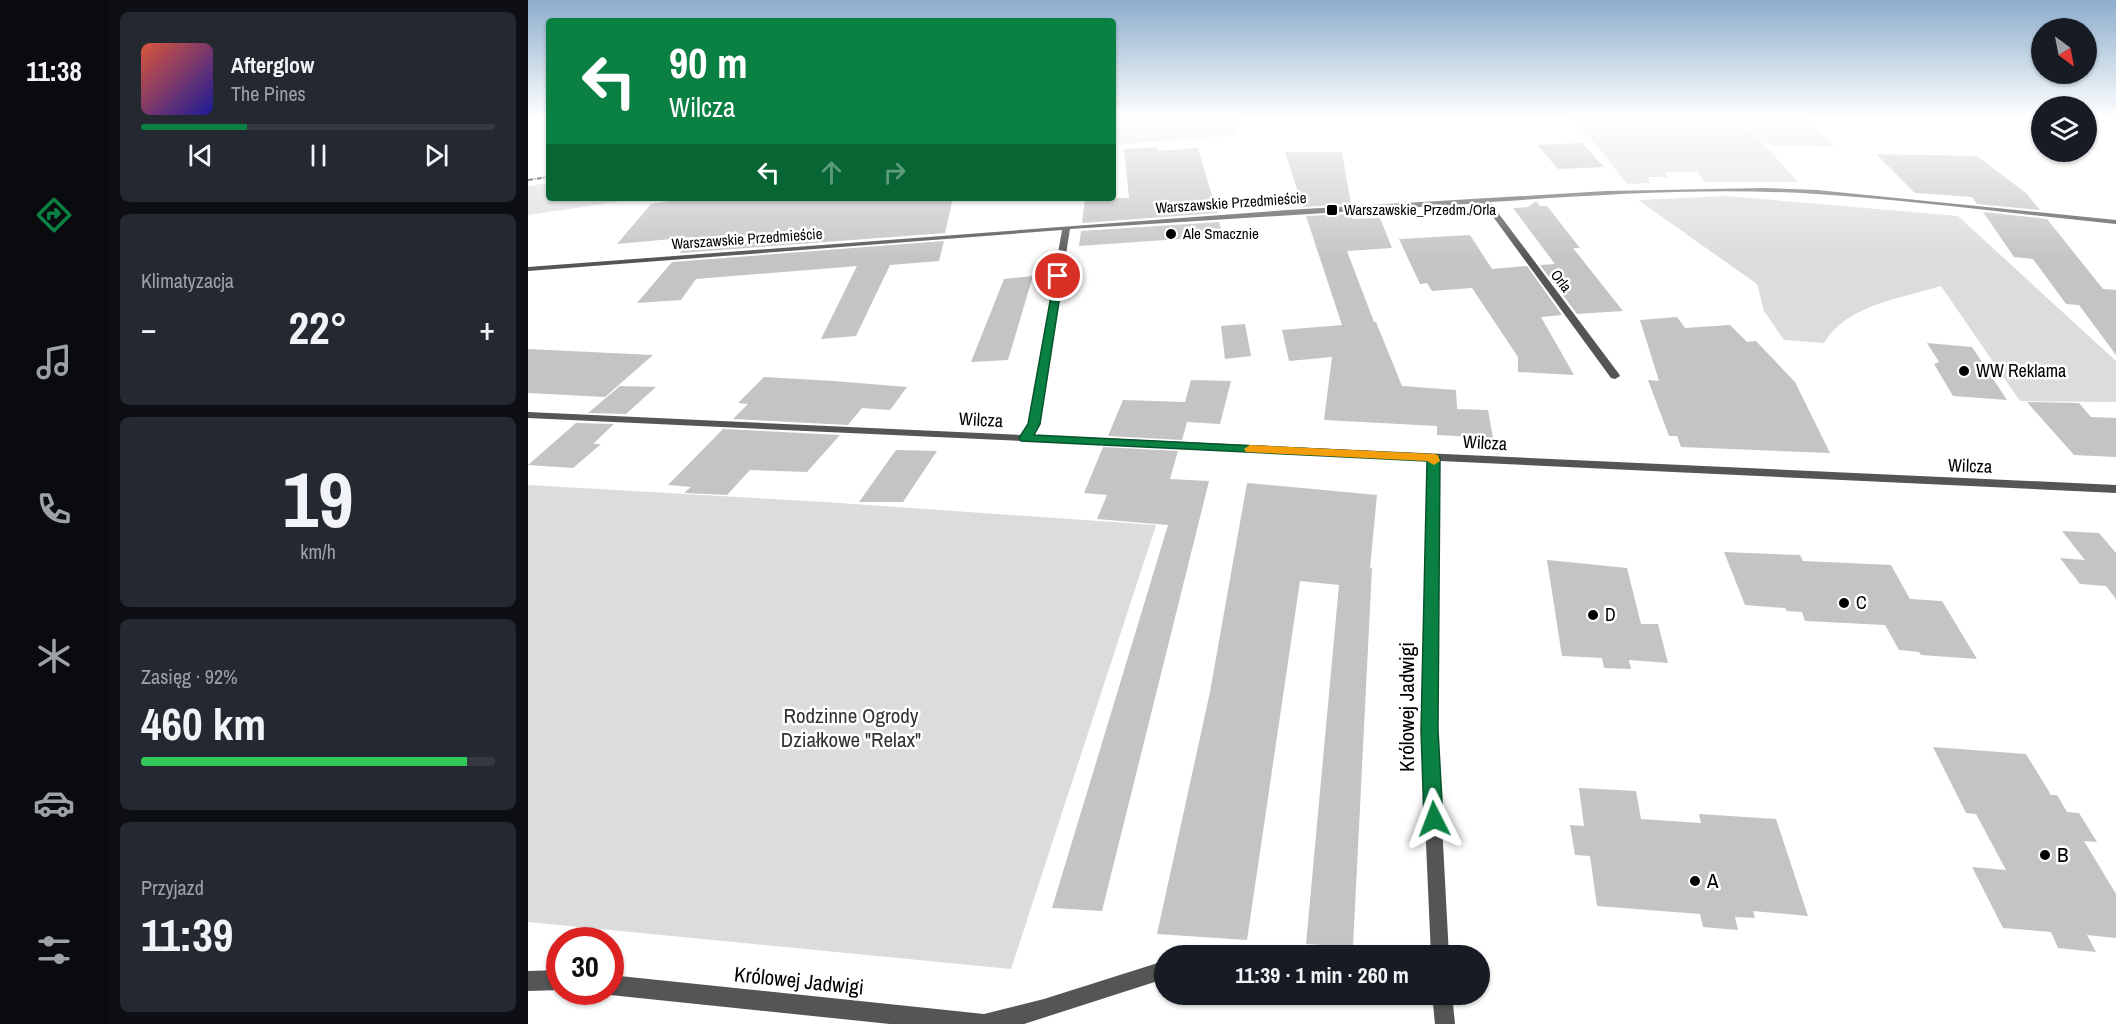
<!DOCTYPE html>
<html lang="pl">
<meta charset="utf-8">
<style>
body{margin:0;font-family:"Archivo Narrow",sans-serif;background:#242831;color:#f1f3f6;height:100vh;display:flex;flex-direction:column;font-size:22px;white-space:nowrap}
*{box-sizing:border-box;margin:0}
p{font-size:20px;color:#9ea1a6}
.icon{flex:none;width:33px;height:33px;fill:none;stroke:currentColor;stroke-width:2;stroke-linecap:round;stroke-linejoin:round}
.map{position:relative;flex:1;overflow:hidden}
.details{display:flex;flex-direction:column;gap:12px;padding:12px;background:#0d0f14;width:420px}
.details>*{flex:none}
.top-card{position:absolute;left:18px;top:18px;width:570px;height:183px;border-radius:6px;box-shadow:0 2px 4px #0004;background:#0b8043;color:#fff;overflow:hidden}
.needle{width:39px;rotate:148deg}
.buttons{position:absolute;left:1503px;top:18px;display:grid;gap:12px}
.buttons a{display:grid;place-items:center;width:66px;height:66px;border-radius:50%;background:#171b24;box-shadow:0 2px 4px #0004;font-size:30px}
.speed{position:absolute;left:18px;top:927px;display:flex;gap:12px;font-size:30px;font-weight:700;text-align:center}
.speed>*{display:grid;place-content:center;width:78px;height:78px;border-radius:50%;background:#171b24;box-shadow:0 2px 4px #0004;line-height:1}
.speed .limit{border:9px solid #d22;background:#fff;color:#111}
.pin{position:absolute;display:grid;place-items:center;width:51px;height:51px;color:#fff;margin:-26px;border:3px solid #fff;border-radius:50%;box-shadow:0 2px 6px #0007}
.me{position:absolute;width:66px;margin:-33px;rotate:357deg;stroke-linejoin:round;filter:drop-shadow(0 0 4px #0008)}
.turn{display:flex;align-items:center;gap:21px;height:126px;padding:0 24px;font-size:27px}
.turn .icon{width:78px;height:78px;stroke-width:2.5}
.turn b{display:block;font-size:42px;line-height:51px}
.lanes{display:flex;align-items:center;height:57px;padding:0 24px;background:#0003;justify-content:center;gap:30px;direction:ltr}
.lanes .off{opacity:.35}
.big{font-size:45px;font-weight:800;line-height:1.1}
.details .tile{flex:1;display:flex;flex-direction:column;justify-content:center;gap:9px;min-width:0;padding:0 21px;border-radius:9px;background:#242831}
.details .dial{align-items:center;gap:0}
.dial b{font-size:78px;line-height:1}
.song{display:flex;align-items:center;gap:18px}
.cover{width:72px;height:72px;border-radius:9px;background:linear-gradient(135deg,hsl(10 70% 55%),hsl(240 70% 35%))}
.played{height:6px;border-radius:3px;background:linear-gradient(90deg,#0b8043 30%,#363941 30%)}
.keys{display:flex;justify-content:space-around;direction:ltr}
.heat{display:flex;justify-content:space-between;align-items:center;font-size:33px;direction:ltr}
.charge{height:9px;border-radius:4px;background:linear-gradient(90deg,#34c759 92%,#363941 0)}
.trip{position:absolute;left:626px;top:945px;width:336px;height:60px;border-radius:30px;background:#171b24;box-shadow:0 2px 4px #0004;font-weight:800;line-height:60px;text-align:center}
main{display:flex;flex:1;min-height:0}
.tabs{display:flex;flex-direction:column;width:108px;justify-content:space-around;align-items:center;background:#090b0e;color:#9ea1a6}
.tabs .icon{width:42px;height:42px}
.tabs .current{color:#0b8043}
.tabs b{font-size:27px;color:#f1f3f6}
.map>svg:first-child{display:block}
.green{fill:#dcdcdc}
.building{fill:#c4c4c4}
.lines{fill:none;stroke-linecap:round;stroke-linejoin:round}
.minor{fill:#555;fill-rule:evenodd}
.rail{stroke:#000;stroke-width:2;stroke-dasharray:5 1.5 1 1.5;stroke-linecap:butt}
.route{fill:#0b8043;stroke:#07532c;stroke-width:1.5}
.slow{fill:#f59e0b}
.poi-dot{fill:#000;stroke:#fff;stroke-width:2}
.labels{text-anchor:middle;stroke-width:5;stroke-linejoin:round;paint-order:stroke}
.far-street-label{font-size:15px;fill:#000;stroke:#fff}
.far-poi-label{font-size:15px;fill:#000;stroke:#fff;text-anchor:start}
.poi-label{font-size:18px;fill:#000;stroke:#fff;text-anchor:start}
.street-label{font-size:18px;fill:#000;stroke:#fff}
.near-street-label{font-size:21px;fill:#000;stroke:#fff}
.near-park-label{font-size:21px;fill:#333;stroke:#fff}
.near-poi-label{font-size:21px;fill:#000;stroke:#fff;text-anchor:start}
</style>
<main>
<nav class="tabs">
<b>11:38</b>
<svg class="icon current" aria-label="directions" viewBox="0 0 24 24"><path d="M12 3l9 9-9 9-9-9zM9 14v-3h6M13 9l2 2-2 2"/></svg>
<svg class="icon" aria-label="music" viewBox="0 0 24 24"><path d="M9 18V5l10-2v13"/><circle cx="6" cy="18" r="3"/><circle cx="16" cy="16" r="3"/></svg>
<svg class="icon" aria-label="phone" viewBox="0 0 24 24"><path d="M5 4h4l2 5-3 2q2 4 5 5l2-3 5 2v4C11 20 4 13 5 4z"/></svg>
<svg class="icon" aria-label="climate" viewBox="0 0 24 24"><path d="M12 3v18M4 7l16 10M4 17L20 7"/></svg>
<svg class="icon" aria-label="car" viewBox="0 0 24 24"><path d="M5 17H2v-5l4-1 3-4h7l3 4 3 1v5h-3M9 17h6M6 11h13"/><circle cx="7" cy="17" r="2"/><circle cx="17" cy="17" r="2"/></svg>
<svg class="icon" aria-label="filters" viewBox="0 0 24 24"><path d="M4 7h16M4 17h16"/><circle cx="9" cy="7" r="2"/><circle cx="15" cy="17" r="2"/></svg>
</nav>
<section class="details">
<div class="tile">
<div class="song"><i class="cover"></i><div><b>Afterglow</b><p>The Pines</p></div></div>
<div class="played"></div>
<div class="keys"><svg class="icon" aria-label="previous" viewBox="0 0 24 24"><path d="M18 5L8 12l10 7zM5 5v14"/></svg><svg class="icon" aria-label="pause" viewBox="0 0 24 24"><path d="M8 5v14M16 5v14"/></svg><svg class="icon" aria-label="next" viewBox="0 0 24 24"><path d="M6 5l10 7-10 7zM19 5v14"/></svg></div>
</div>
<div class="tile"><p>Klimatyzacja</p>
<div class="heat"><a>−</a><b class="big">22°</b><a>+</a></div>
</div>
<div class="tile dial"><b>19</b><p>km/h</p></div>
<div class="tile"><p>Zasięg · 92%</p><b class="big">460 km</b><div class="charge"></div></div>
<div class="tile"><p>Przyjazd</p><b class="big">11:39</b></div>
</section>
<div class="map">
<svg width="1588" height="1024" viewBox="0 0 1588 1024">
<rect width="100%" height="100%" fill="#fff"/>
<g class="green">
<polygon points="585,116 712,116 708,135 585,145"/>
<path d="M 1037,116 L 1210,116 L 1270,182 L 1177,182 L 1169,172 L 1137,172 L 1140,177 L 1120,177 L 1122,183 L 1099,184 C 1080,161 1062,132 1037,116 Z"/>
<polygon points="1212,116 1276,116 1306,147 1239,145"/>
<polygon points="21,183 21,198 116,198 0,215 0,186"/>
<path d="M 1199,196 L 1430,216 L 1588,361 L 1588,402 L 1492,401 L 1413,286 C 1374,298 1318,305 1296,343 L 1256,340 L 1236,311 L 1229,284 L 1110,200 Z"/>
<polygon points="0,485 297,502 628,525 483,969 0,922"/>
</g>
<g class="building">
<polygon points="1054,143 1076,167 1030,169 1009,145"/>
<polygon points="629,147 630,151 670,148 689,213 554,223 557,198 601,198 596,149"/>
<polygon points="757,152 814,152 823,204 775,207"/>
<polygon points="1348,154 1449,156 1498,193 1512,210 1449,204 1444,197 1387,193"/>
<polygon points="160,198 425,198 417,233 152,253 165,237 89,244 123,204"/>
<polygon points="1008,201 1012,206 1019,206 1052,248 1045,248 1095,311 1049,314 1012,265 1027,264 985,208 1000,207"/>
<polygon points="1455,212 1519,219 1575,289 1588,290 1588,355 1551,305 1538,304 1505,259 1486,257"/>
<polygon points="823,214 824,219 852,218 864,248 819,251 846,322 848,322 874,386 928,390 929,409 960,410 965,438 909,435 909,426 796,420 804,357 761,361 754,330 814,325 778,216"/>
<polygon points="691,222 695,236 551,246 553,231"/>
<polygon points="942,235 964,269 999,266 1034,315 1013,317 1046,375 990,372 990,357 944,288 904,291 899,283 892,284 871,239"/>
<polygon points="416,241 411,261 362,265 328,336 293,339 329,266 168,279 153,300 109,303 144,262"/>
<polygon points="505,276 480,360 443,362 476,279"/>
<polygon points="1149,317 1157,328 1202,325 1219,342 1228,341 1267,382 1302,453 1153,447 1149,436 1141,436 1120,380 1131,381 1112,320"/>
<polygon points="717,324 723,356 697,359 693,326"/>
<polygon points="1399,343 1444,347 1479,400 1425,396 1406,364 1411,362"/>
<polygon points="0,349 125,355 77,397 0,393"/>
<polygon points="236,377 306,381 379,387 362,410 334,408 320,425 205,419 220,404 210,403"/>
<polygon points="663,380 703,381 692,424 659,422 654,440 580,436 595,400 657,402"/>
<polygon points="92,386 128,387 98,414 60,413"/>
<polygon points="1499,402 1551,403 1563,417 1588,418 1588,457 1546,455"/>
<polygon points="48,423 86,424 65,444 73,444 45,468 0,465"/>
<polygon points="195,429 312,435 279,472 222,470 199,495 156,493 163,487 140,485"/>
<polygon points="575,447 650,451 642,479 681,481 574,911 524,908 640,525 569,519 579,495 556,493"/>
<polygon points="368,450 409,451 375,502 331,502"/>
<polygon points="719,483 849,495 842,568 844,568 825,947 778,944 811,585 772,581 719,940 629,934 682,692"/>
<polygon points="1534,531 1571,533 1588,553 1588,599 1578,586 1552,584 1532,558 1557,560"/>
<polygon points="1196,552 1272,555 1275,561 1363,565 1382,599 1414,601 1449,659 1393,655 1391,652 1371,650 1357,625 1277,621 1274,612 1259,611 1257,608 1217,605"/>
<polygon points="1019,560 1099,568 1113,624 1130,624 1140,663 1101,660 1103,669 1076,668 1074,658 1034,656"/>
<polygon points="1405,747 1498,754 1523,795 1529,795 1539,812 1551,813 1569,842 1556,841 1588,894 1588,938 1559,935 1568,952 1530,948 1523,932 1475,928 1444,867 1478,870 1448,814 1438,813"/>
<polygon points="1051,788 1108,791 1113,819 1173,823 1171,814 1248,819 1280,916 1225,911 1227,918 1207,917 1210,930 1175,927 1172,914 1069,906 1062,856 1047,855 1042,825 1056,826"/>
</g>
<g class="lines">
<g class="minor">
<path d="M 1236,188 L 1289,190 L 1588,220 L 1588,224 C 1489,214 1389,201 1289,194 C 1180,187 1070,195 962,202 L 1091,374 L 1092,376 L 1087,379 L 1083,378 L 955,203 L 542,229 L 511,424 L 505,435 L 1588,485 L 1588,493 L 912,461 L 909,730 L 921,956 L 903,956 L 893,730 L 900,460 L 0,418 L 0,412 L 494,435 L 501,424 L 534,230 L 0,271 L 0,267 L 759,210 L 1078,191 Z"/>
<polygon points="636,961 636,979 496,1024 362,1024 82,995 75,992 82,992 82,975 456,1014 516,999"/>
<polygon points="32,970 32,990 0,991 0,971"/>
<polygon points="904,994 924,994 927,1024 907,1024"/>
</g>
<polyline class="rail" points="0,180 21,177"/>
</g>
<linearGradient id="sky" x2="0" y2="1"><stop stop-color="#8cadcc"/><stop offset="0.45" stop-color="#fff"/><stop offset="1" stop-color="#fff" stop-opacity="0"/></linearGradient>
<rect width="1588" height="259" fill="url(#sky)"/>
<polygon class="route" points="527,274 535,276 512,424 506,435 910,455 912,458 910,730 915,819 912,825 906,828 899,825 896,819 893,730 899,461 493,441 491,438 500,424"/>
<polygon class="slow" points="722,445 906,454 910,455 912,461 906,465 899,461 718,452 716,449"/>
<g class="poi-dot">
<rect x="798" y="204" width="12" height="12" rx="3"/>
<circle cx="643" cy="234" r="6"/>
<circle cx="1436" cy="371" r="6"/>
<circle cx="1316" cy="603" r="6"/>
<circle cx="1065" cy="615" r="6"/>
<circle cx="1517" cy="855" r="6"/>
<circle cx="1167" cy="881" r="6"/>
</g>
<g class="labels">
<g class="far-street-label">
<text transform="translate(703 203) rotate(-4)" y="5">Warszawskie Przedmieście</text>
<text transform="translate(219 239) rotate(-4)" y="5">Warszawskie Przedmieście</text>
<text transform="translate(1033 281) rotate(53)" y="5">Orla</text>
</g>
<g class="far-poi-label">
<text x="816" y="215">Warszawskie_Przedm./Orla</text>
<text x="655" y="239">Ale Smacznie</text>
</g>
<g class="poi-label">
<text x="1448" y="377">WW Reklama</text>
<text x="1328" y="609">C</text>
<text x="1077" y="621">D</text>
</g>
<g class="street-label">
<text transform="translate(453 420) rotate(3)" y="6">Wilcza</text>
<text transform="translate(957 443) rotate(3)" y="6">Wilcza</text>
<text transform="translate(1442 466) rotate(2)" y="6">Wilcza</text>
</g>
<g class="near-street-label">
<text transform="translate(879 707) rotate(-90)" y="7">Królowej Jadwigi</text>
<text transform="translate(271 981) rotate(6)" y="7">Królowej Jadwigi</text>
</g>
<g class="near-park-label">
<text x="323" y="723">Rodzinne Ogrody<tspan x="323" dy="24">Działkowe "Relax"</tspan></text>
</g>
<g class="near-poi-label">
<text x="1529" y="862">B</text>
<text x="1179" y="888">A</text>
</g>
</g>
</svg>
<div class="buttons">
<a><svg class="needle" viewBox="-14 -14 28 28"><path d="M0-13l5 13h-10z" fill="#e53935"/><path d="M0 13l5-13h-10z" fill="#9ea1a6"/></svg></a>
<a><svg class="icon" aria-label="layers" viewBox="0 0 24 24"><path d="M12 4l9 5-9 5-9-5zM3 14l9 5 9-5"/></svg></a>
</div>
<div class="speed"><div class="limit">30</div></div>
<div class="pin" style="left:530px;top:276px;background:#d93025"><svg class="icon" aria-label="arrive" viewBox="0 0 24 24"><path d="M6 21V4h12l-3 4 3 4H6"/></svg></div>
<svg class="me" style="left:906px;top:819px" viewBox="-20 -20 40 40"><path d="M0-17L14 15 0 8-14 15z" fill="#0b8043" stroke="#fff" stroke-width="4"/></svg>
<div class="trip">11:39 · 1 min · 260 m</div>
<div class="top-card">
<div class="turn"><svg class="icon" aria-label="left" viewBox="0 0 24 24"><path d="M17 20v-9H6M10 6l-5 5 5 5"/></svg><div><b>90 m</b>Wilcza</div></div>
<div class="lanes"><svg class="icon" aria-label="left" viewBox="0 0 24 24"><path d="M17 20v-9H6M10 6l-5 5 5 5"/></svg><svg class="icon off" aria-label="ahead" viewBox="0 0 24 24"><path d="M12 20V5M6 11l6-6 6 6"/></svg><svg class="icon off" aria-label="right" viewBox="0 0 24 24"><path d="M7 20v-9h11M14 6l5 5-5 5"/></svg></div>
</div>
</div>
</main>
